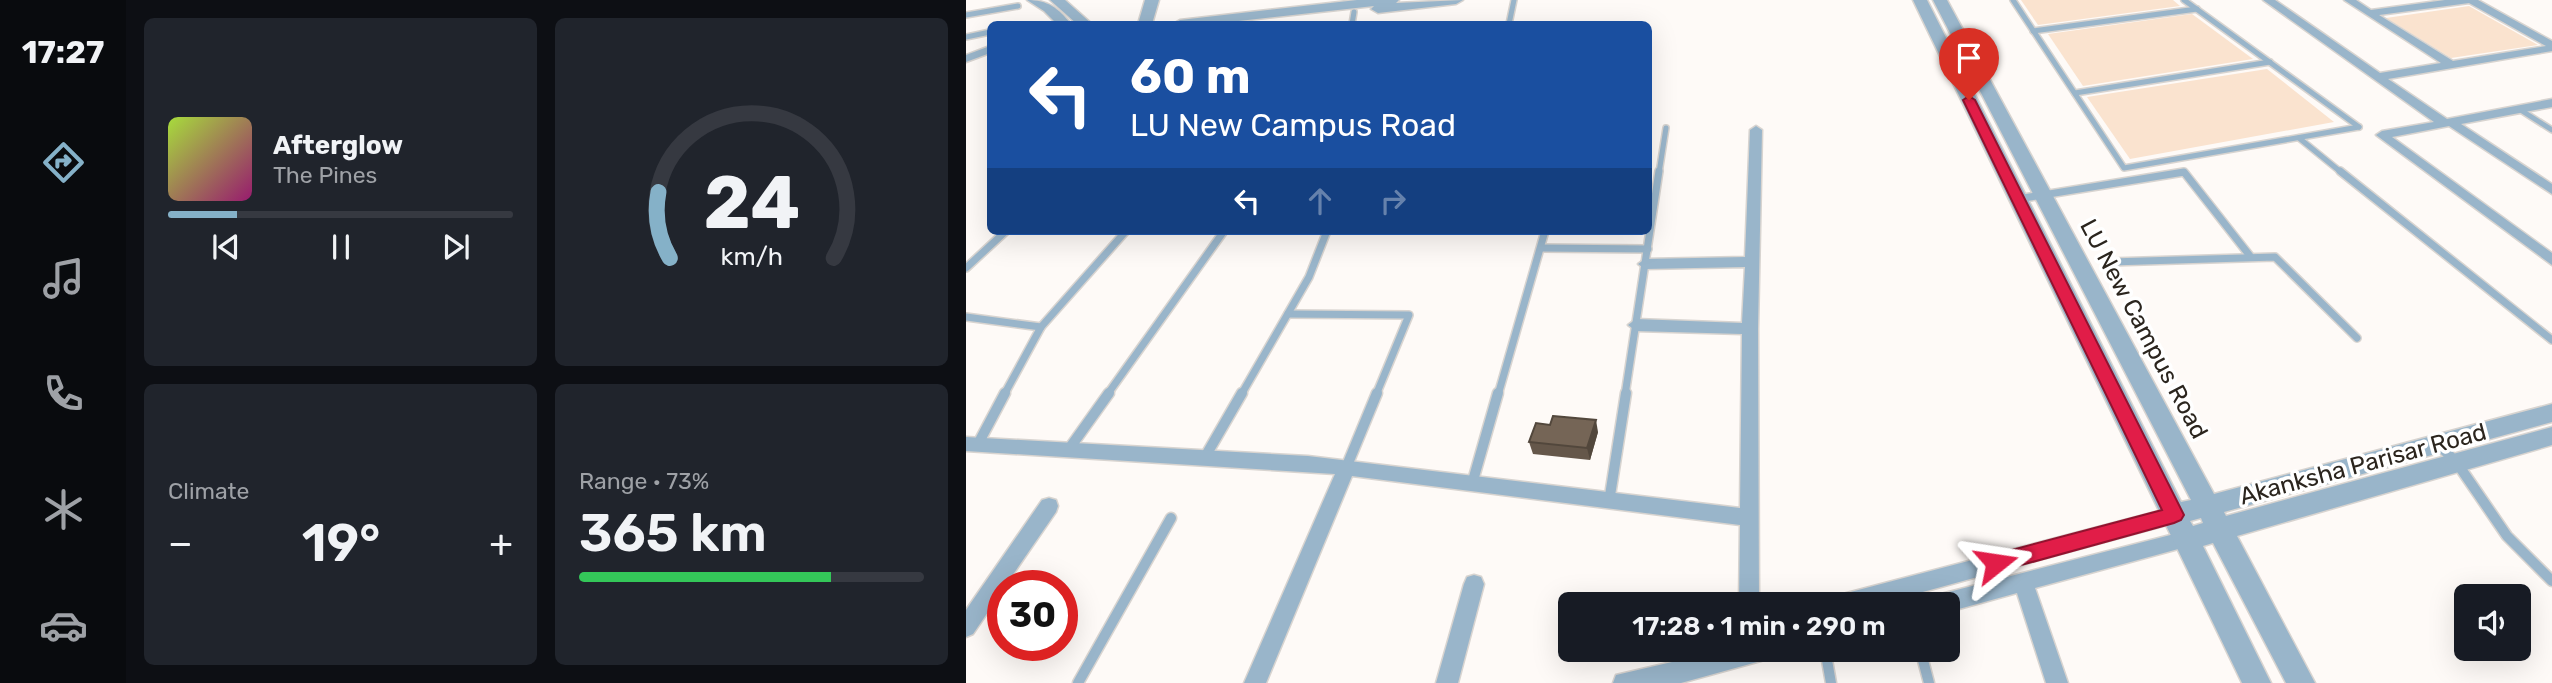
<!DOCTYPE html>
<meta charset="utf-8">
<style>
body{margin:0;font-family:Rubik,sans-serif;background:#20242c;color:#f1f3f6;height:100vh;display:flex;flex-direction:column;font-size:26px;white-space:nowrap}
*{box-sizing:border-box;margin:0}
p{font-size:23px;color:#9ea1a6}
.icon{flex:none;width:38px;height:38px;fill:none;stroke:currentColor;stroke-width:2;stroke-linecap:round;stroke-linejoin:round}
.map{position:relative;flex:1;overflow:hidden}
.drawer{display:flex;flex-direction:column;gap:18px;padding:18px;background:#0d0f14;width:840px}
.drawer>*{flex:none}
.top-card{position:absolute;left:21px;top:21px;width:665px;height:214px;border-radius:10px;box-shadow:0 7px 28px #0002;background:#1a4fa0;color:#fff;overflow:hidden}
.fabs{position:absolute;left:1488px;top:584px;display:grid;gap:14px}
.fabs a{display:grid;place-items:center;width:77px;height:77px;border-radius:10px;background:#171b24;box-shadow:0 7px 28px #0002;font-size:35px}
.speed{position:absolute;left:21px;top:570px;display:flex;gap:14px;font-size:35px;font-weight:700;text-align:center}
.speed>*{display:grid;place-content:center;width:91px;height:91px;border-radius:50%;background:#171b24;box-shadow:0 7px 28px #0002;line-height:1}
.speed .limit{border:10px solid #d22;background:#fff;color:#111}
.pin{position:absolute;display:grid;place-items:center;width:60px;height:60px;color:#fff;margin:-72px -30px;border-radius:50% 50% 50% 0;rotate:-45deg;box-shadow:0 0 7px #0007}
.pin .icon{rotate:45deg}
.me{position:absolute;width:77px;margin:-38px;rotate:75deg;stroke-linejoin:round;filter:drop-shadow(0 0 5px #0008)}
.turn{display:flex;align-items:center;gap:24px;height:147px;padding:0 28px;font-size:32px}
.turn .icon{width:91px;height:91px;stroke-width:2.5}
.turn b{display:block;font-size:49px;line-height:60px}
.lanes{display:flex;align-items:center;height:66px;padding:0 28px;background:#0003;justify-content:center;gap:35px;direction:ltr}
.lanes .off{opacity:.35}
.big{font-size:52px;font-weight:600;line-height:1.1}
.drawer .widget{flex:1;display:flex;flex-direction:column;justify-content:center;gap:10px;min-width:0;padding:0 24px;border-radius:10px;background:#20242c}
.drawer .dial{align-items:center;gap:0}
.dial svg{height:182px;overflow:visible;fill:none;stroke:#363941;stroke-width:7;stroke-linecap:round;text-anchor:middle}
.dial text{fill:#f1f3f6;stroke:none}
.song{display:flex;align-items:center;gap:21px}
.cover{width:84px;height:84px;border-radius:10px;background:linear-gradient(135deg,hsl(80 70% 55%),hsl(320 70% 35%))}
.played{height:7px;border-radius:4px;background:linear-gradient(90deg,#85b1c8 20%,#363941 20%)}
.keys{display:flex;justify-content:space-around;direction:ltr}
.heat{display:flex;justify-content:space-between;align-items:center;font-size:38px;direction:ltr}
.charge{height:10px;border-radius:5px;background:linear-gradient(90deg,#34c759 73%,#363941 0)}
.drawer .tiles{flex:1;display:grid;gap:18px;grid-template-columns:repeat(2,1fr)}
.trip{position:absolute;left:592px;top:592px;width:402px;height:70px;border-radius:10px;background:#171b24;box-shadow:0 7px 28px #0002;font-weight:600;line-height:70px;text-align:center}
main{display:flex;flex:1;min-height:0}
.tab-bar{display:flex;flex-direction:column;width:126px;justify-content:space-around;align-items:center;background:#090b0e;color:#9ea1a6}
.tab-bar .icon{width:49px;height:49px}
.tab-bar .on{color:#85b1c8}
.tab-bar b{font-size:32px;color:#f1f3f6}
.map>svg:first-child{display:block}
.green{fill:#fae3cf}
.lines{fill:none;stroke-linecap:round;stroke-linejoin:round}
.service-far2-casing{stroke:#d8d4d0;stroke-width:8}
.service-far1-casing{stroke:#d8d4d0;stroke-width:10}
.service-casing{stroke:#d8d4d0;stroke-width:13}
.minor-casing{stroke:#d8d4d0;stroke-width:3}
.tertiary-casing{stroke:#d8d4d0;stroke-width:3}
.service-far2{stroke:#99b5ca;stroke-width:5}
.service-far1{stroke:#99b5ca;stroke-width:7}
.service{stroke:#99b5ca;stroke-width:10}
.minor{fill:#99b5ca;fill-rule:evenodd}
.tertiary{fill:#99b5ca;fill-rule:evenodd}
.wall{fill:#65574a}
.shaded-wall{fill:#52473c}
.building{fill:#756556;stroke:#52473c;stroke-width:2}
.route{fill:#e11d48;stroke:#92132f;stroke-width:2}
.labels{text-anchor:middle;stroke-width:7;stroke-linejoin:round;paint-order:stroke}
.street-label{font-size:24px;fill:#2b251e;stroke:#fff}
</style>
<main>
<nav class="tab-bar">
<b>17:27</b>
<svg class="icon on" aria-label="directions" viewBox="0 0 24 24"><path d="M12 3l9 9-9 9-9-9zM9 14v-3h6M13 9l2 2-2 2"/></svg>
<svg class="icon" aria-label="music" viewBox="0 0 24 24"><path d="M9 18V5l10-2v13"/><circle cx="6" cy="18" r="3"/><circle cx="16" cy="16" r="3"/></svg>
<svg class="icon" aria-label="phone" viewBox="0 0 24 24"><path d="M5 4h4l2 5-3 2q2 4 5 5l2-3 5 2v4C11 20 4 13 5 4z"/></svg>
<svg class="icon" aria-label="climate" viewBox="0 0 24 24"><path d="M12 3v18M4 7l16 10M4 17L20 7"/></svg>
<svg class="icon" aria-label="car" viewBox="0 0 24 24"><path d="M5 17H2v-5l4-1 3-4h7l3 4 3 1v5h-3M9 17h6M6 11h13"/><circle cx="7" cy="17" r="2"/><circle cx="17" cy="17" r="2"/></svg>
</nav>
<section class="drawer">
<div class="tiles">
<div class="widget">
<div class="song"><i class="cover"></i><div><b>Afterglow</b><p>The Pines</p></div></div>
<div class="played"></div>
<div class="keys"><svg class="icon" aria-label="previous" viewBox="0 0 24 24"><path d="M18 5L8 12l10 7zM5 5v14"/></svg><svg class="icon" aria-label="pause" viewBox="0 0 24 24"><path d="M8 5v14M16 5v14"/></svg><svg class="icon" aria-label="next" viewBox="0 0 24 24"><path d="M6 5l10 7-10 7zM19 5v14"/></svg></div>
</div>
<div class="widget dial"><svg viewBox="0 0 100 80">
<path d="M14 69A42 42 0 1 1 86 69"/>
<path d="M14 69A42 42 0 0 1 9 40" stroke="#85b1c8"/>
<text x="50" y="56" font-size="32" font-weight="700">24</text>
<text x="50" y="72" font-size="11">km/h</text>
</svg></div>
<div class="widget"><p>Climate</p>
<div class="heat"><a>−</a><b class="big">19°</b><a>+</a></div>
</div>
<div class="widget"><p>Range · 73%</p><b class="big">365 km</b><div class="charge"></div></div>
</div>
</section>
<div class="map">
<svg width="1586" height="683" viewBox="0 0 1586 683">
<rect width="100%" height="100%" fill="#fefaf7"/>
<g class="green">
<polygon points="1055,0 1207,0 1214,6 1072,25"/>
<polygon points="1503,6 1572,45 1485,58 1420,18"/>
<polygon points="1226,14 1287,59 1117,86 1082,34"/>
<polygon points="1301,69 1368,122 1164,159 1121,97"/>
</g>
<g class="lines">
<defs>
<g id="service-far2">
<polyline points="1047,0 1158,168 1393,127"/>
<polyline points="1218,0 1393,127"/>
<polyline points="0,15 52,6"/>
<polyline points="386,24 388,12"/>
<polyline points="543,24 548,0"/>
<polyline points="1067,31 1231,9"/>
<polyline points="0,37 24,32"/>
<polyline points="1109,93 1304,62"/>
<polyline points="1553,109 1586,130"/>
<polyline points="1333,138 1376,173"/>
<polyline points="693,173 700,128"/>
<polyline points="1215,173 1218,173"/>
</g>
<g id="service-far1">
<polyline points="1374,171 1586,340"/>
<polyline points="1052,199 1218,172 1284,256"/>
<polyline points="575,248 682,249"/>
<polyline points="1145,262 1309,257 1391,338"/>
<polyline points="0,268 40,231"/>
<polyline points="322,314 443,315 410,395"/>
<polyline points="0,317 75,327"/>
<polyline points="38,395 75,327 160,231"/>
<polyline points="141,395 258,231"/>
<polyline points="275,395 343,277 361,231"/>
<polyline points="532,395 579,231"/>
<polyline points="659,395 693,171"/>
</g>
<g id="service">
<polyline points="12,444 39,393"/>
<polyline points="1472,444 1491,463 1541,536 1586,581"/>
<polyline points="103,449 143,393"/>
<polyline points="239,457 276,393"/>
<polyline points="380,468 411,393"/>
<polyline points="506,484 532,393"/>
<polyline points="643,502 660,393"/>
<polyline points="859,649 865,683"/>
<polyline points="954,649 963,683"/>
<polyline points="112,683 205,518"/>
</g>
<g id="minor">
<path d="M 1297,0 L 1309,0 L 1414,73 L 1475,63 L 1378,0 L 1390,0 L 1405,10 L 1479,0 L 1512,0 L 1586,41 L 1586,51 L 1422,79 L 1481,119 L 1586,99 L 1586,107 L 1495,124 L 1586,184 L 1586,194 L 1483,126 L 1426,137 L 1586,253 L 1586,265 L 1410,135 L 1416,131 L 1468,122 ZM 1503,3 L 1580,46 L 1487,61 L 1413,15 Z"/>
<polygon points="24,46 24,53 0,62 0,55"/>
<polygon points="790,126 796,130 792,329 793,604 773,604 774,525 386,476 300,683 278,683 369,474 0,451 0,437 342,456 774,508 776,334 670,331 662,325 670,319 776,323 779,267 679,269 672,264 679,259 779,257 784,130"/>
<polygon points="83,498 90,500 92,506 90,512 39,586 37,586 37,590 7,634 0,637 0,610 76,500"/>
<polygon points="1208,507 1215,509 1217,515 1215,521 1208,523 913,604 867,604 870,597 877,594"/>
<polygon points="1220,531 1227,533 1230,539 1227,545 1069,588 1102,683 1080,683 1051,593 982,612 982,604 965,604 968,597 975,594"/>
<polygon points="508,575 515,577 518,584 492,683 470,683 498,584 501,577"/>
<polygon points="762,649 812,649 809,656 802,659 715,683 647,683 650,675"/>
</g>
<g id="tertiary">
<path d="M 61,0 C 82,0 92,8 105,24 L 91,24 L 78,11 Z"/>
<polygon points="84,0 99,0 126,24 111,24"/>
<polygon points="179,0 193,0 186,24 172,24"/>
<polygon points="391,0 433,0 430,3 497,0 490,4 412,13 405,9 408,6 246,24 207,24 214,20"/>
<path d="M 947,0 L 961,0 L 1215,502 L 1225,500 L 967,0 L 981,0 L 1248,494 L 1586,404 L 1586,422 L 1258,512 L 1260,516 L 1586,427 L 1586,445 L 1271,536 L 1349,683 L 1320,683 L 1247,543 L 1237,546 L 1305,683 L 1276,683 ZM 1235,518 L 1237,523 L 1227,526 L 1224,521 Z"/>
</g>
</defs>
<use href="#service-far2" class="service-far2-casing"/>
<use href="#service-far1" class="service-far1-casing"/>
<use href="#service" class="service-casing"/>
<use href="#minor" class="minor-casing"/>
<use href="#tertiary" class="tertiary-casing"/>
<use href="#service-far2" class="service-far2"/>
<use href="#service-far1" class="service-far1"/>
<use href="#service" class="service"/>
<use href="#minor" class="minor"/>
<use href="#tertiary" class="tertiary"/>
</g>
<polygon class="wall" points="632,432 624,460 567,454 563,442"/>
<polygon class="shaded-wall" points="630,420 632,432 624,460 621,448"/>
<polygon class="building" points="587,416 630,420 621,448 563,442 570,423 584,425"/>
<polygon class="route" points="1003,96 1009,100 1218,515 1215,520 1208,523 1030,572 1023,569 1020,563 1023,556 1196,510 997,100"/>
<g class="labels">
<g class="street-label">
<text transform="translate(1178 329) rotate(62)" y="8">LU New Campus Road</text>
<text transform="translate(1397 464) rotate(-15)" y="8">Akanksha Parisar Road</text>
</g>
</g>
</svg>
<div class="fabs">
<a><svg class="icon" aria-label="sound" viewBox="0 0 24 24"><path d="M4 9h4l5-4v14l-5-4H4zM17 9q2 3 0 6"/></svg></a>
</div>
<div class="speed"><div class="limit">30</div></div>
<div class="pin" style="left:1003px;top:100px;background:#d93025"><svg class="icon" aria-label="arrive" viewBox="0 0 24 24"><path d="M6 21V4h12l-3 4 3 4H6"/></svg></div>
<svg class="me" style="left:1030px;top:563px" viewBox="-20 -20 40 40"><path d="M0-17L14 15 0 8-14 15z" fill="#e11d48" stroke="#fff" stroke-width="4"/></svg>
<div class="trip">17:28 · 1 min · 290 m</div>
<div class="top-card">
<div class="turn"><svg class="icon" aria-label="left" viewBox="0 0 24 24"><path d="M17 20v-9H6M10 6l-5 5 5 5"/></svg><div><b>60 m</b>LU New Campus Road</div></div>
<div class="lanes"><svg class="icon" aria-label="left" viewBox="0 0 24 24"><path d="M17 20v-9H6M10 6l-5 5 5 5"/></svg><svg class="icon off" aria-label="ahead" viewBox="0 0 24 24"><path d="M12 20V5M6 11l6-6 6 6"/></svg><svg class="icon off" aria-label="right" viewBox="0 0 24 24"><path d="M7 20v-9h11M14 6l5 5-5 5"/></svg></div>
</div>
</div>
</main>
